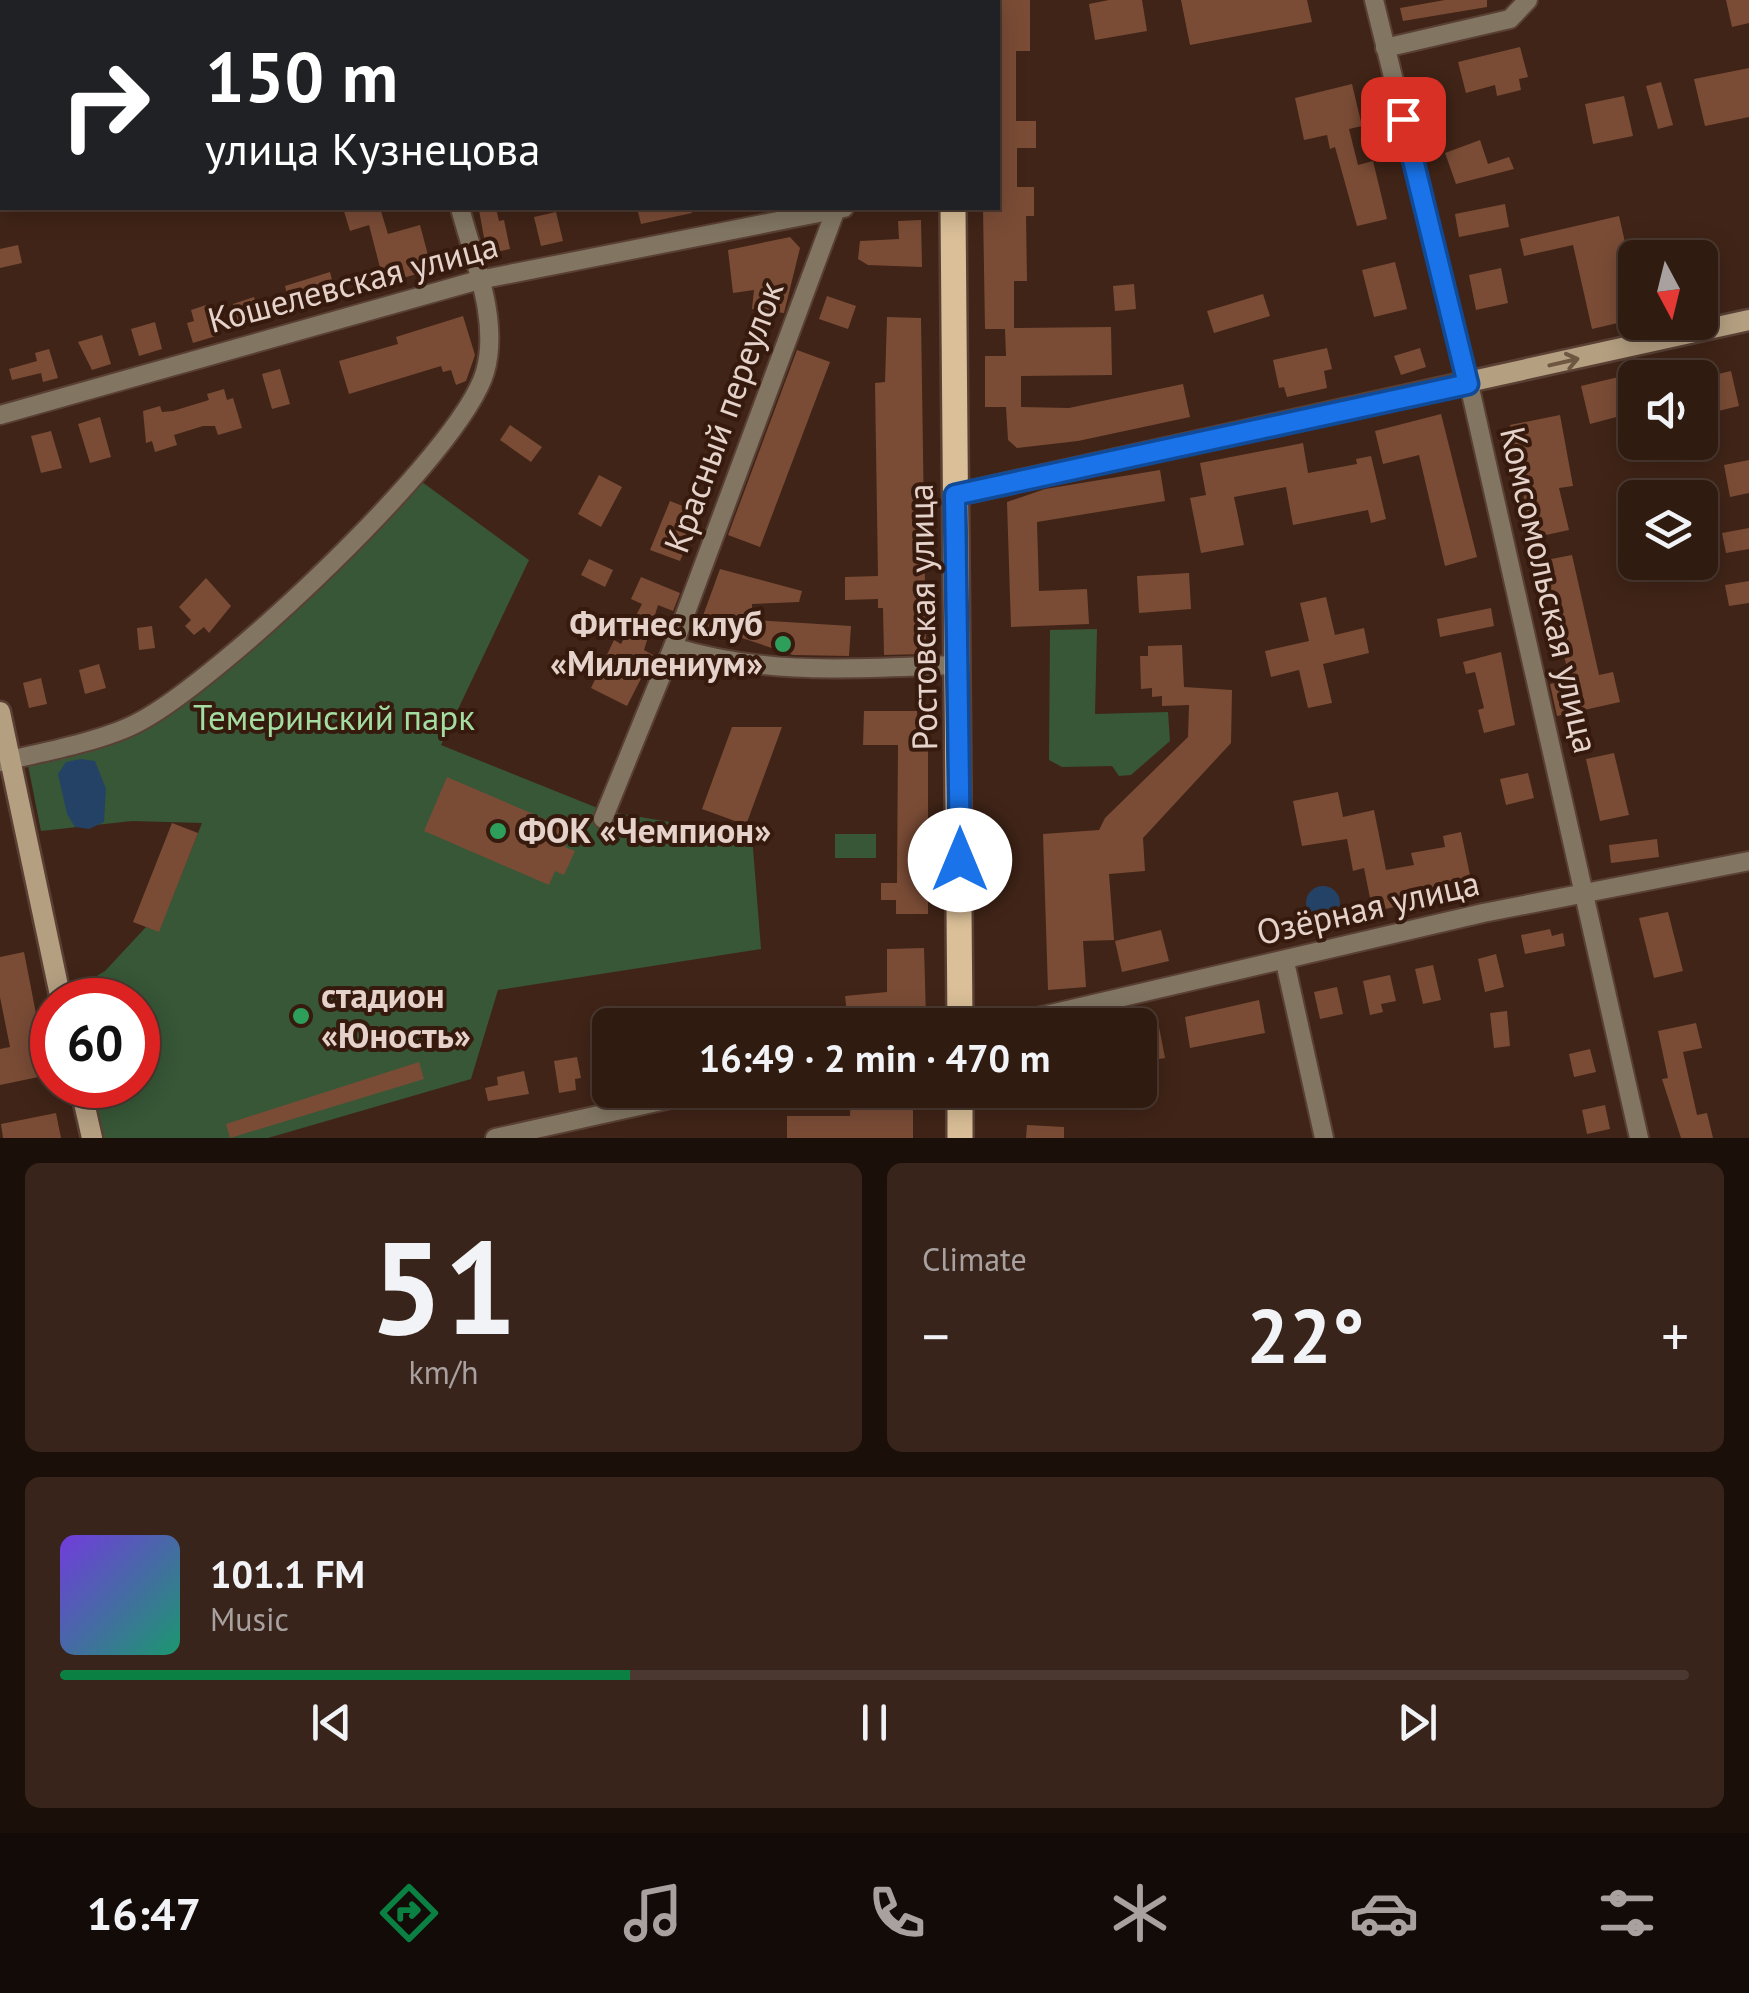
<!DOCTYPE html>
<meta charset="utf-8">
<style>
body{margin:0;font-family:"PT Sans",sans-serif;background:#38241a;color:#f1f3f6;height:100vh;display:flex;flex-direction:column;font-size:38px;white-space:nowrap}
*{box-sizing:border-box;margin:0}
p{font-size:32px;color:#a8a19f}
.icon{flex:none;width:55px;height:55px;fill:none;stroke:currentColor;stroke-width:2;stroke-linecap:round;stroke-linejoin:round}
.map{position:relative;height:1138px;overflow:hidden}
.details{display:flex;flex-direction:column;gap:25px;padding:25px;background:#1a0f09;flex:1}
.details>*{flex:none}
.top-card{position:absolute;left:0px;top:0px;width:1000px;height:210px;box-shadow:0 5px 25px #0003,0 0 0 2px #4b3931;background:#202124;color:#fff;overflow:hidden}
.needle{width:65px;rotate:173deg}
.fabs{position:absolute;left:1618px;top:240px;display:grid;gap:20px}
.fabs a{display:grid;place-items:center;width:100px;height:100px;border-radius:15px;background:#301b11;box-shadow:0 5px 25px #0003,0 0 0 2px #4b3931;font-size:50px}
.speed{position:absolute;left:30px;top:978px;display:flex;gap:20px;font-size:50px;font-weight:700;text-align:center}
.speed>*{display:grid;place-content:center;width:130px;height:130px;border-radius:50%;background:#301b11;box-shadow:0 5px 25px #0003,0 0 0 2px #4b3931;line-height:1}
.speed .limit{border:15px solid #d22;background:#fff;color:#111}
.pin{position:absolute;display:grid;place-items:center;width:85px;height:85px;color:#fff;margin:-42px;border-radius:20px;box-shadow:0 5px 15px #0006}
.me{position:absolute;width:110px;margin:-55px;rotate:0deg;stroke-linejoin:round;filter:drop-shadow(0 0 8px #0008)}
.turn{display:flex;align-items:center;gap:35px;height:210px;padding:0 40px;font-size:45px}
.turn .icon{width:130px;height:130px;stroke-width:2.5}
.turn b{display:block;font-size:70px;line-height:85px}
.big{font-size:75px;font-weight:600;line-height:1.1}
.details .card{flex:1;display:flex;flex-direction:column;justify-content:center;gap:15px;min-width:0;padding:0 35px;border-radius:15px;background:#38241a}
.details .dial{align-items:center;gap:0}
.dial b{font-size:130px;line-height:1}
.song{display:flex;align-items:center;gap:30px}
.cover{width:120px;height:120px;border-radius:15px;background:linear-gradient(135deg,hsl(260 70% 55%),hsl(160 70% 35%))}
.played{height:10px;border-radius:5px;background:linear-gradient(90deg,#0b8043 35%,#4b3931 35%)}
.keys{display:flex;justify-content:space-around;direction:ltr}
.heat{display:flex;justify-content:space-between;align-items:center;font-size:55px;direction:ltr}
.details .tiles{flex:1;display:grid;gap:25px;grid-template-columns:1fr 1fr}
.card:last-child{grid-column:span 2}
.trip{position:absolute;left:592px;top:1008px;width:565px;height:100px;border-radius:15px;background:#301b11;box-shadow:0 5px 25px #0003,0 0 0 2px #4b3931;font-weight:600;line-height:100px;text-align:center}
.dock{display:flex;height:160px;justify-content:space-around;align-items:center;background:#130b07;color:#a8a19f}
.dock .icon{width:70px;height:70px}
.dock .active{color:#0b8043}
.dock b{font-size:45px;color:#f1f3f6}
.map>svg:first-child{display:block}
.green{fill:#375737}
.water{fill:#244265}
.building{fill:#7a4c36}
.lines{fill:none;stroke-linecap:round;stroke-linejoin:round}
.street-casing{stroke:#5a4034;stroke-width:22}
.secondary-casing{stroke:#5a4034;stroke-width:25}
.primary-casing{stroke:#5a4034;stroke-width:30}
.street{stroke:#827663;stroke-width:18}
.secondary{stroke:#b49f81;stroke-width:20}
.primary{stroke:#dabf98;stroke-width:25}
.oneway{stroke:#6e5641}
.route-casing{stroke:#114b97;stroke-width:25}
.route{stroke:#1a73e8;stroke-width:18}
.leisure-dot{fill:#2e9e5b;stroke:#351a0d;stroke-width:4}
.labels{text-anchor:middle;stroke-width:8;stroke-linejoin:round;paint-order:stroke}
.street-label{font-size:35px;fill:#e5d2ca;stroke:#351a0d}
.poi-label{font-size:35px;font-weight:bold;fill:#e5d2ca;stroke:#351a0d;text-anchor:start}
.park-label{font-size:35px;fill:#a3dda1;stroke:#351a0d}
</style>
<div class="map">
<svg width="1749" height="1138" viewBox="0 0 1749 1138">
<rect width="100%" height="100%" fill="#402417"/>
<g class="green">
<polygon points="422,482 529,560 441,745 605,811 752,836 761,949 498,990 471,1079 268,1138 95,1138 83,1085 138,1085 138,1000 64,1000 63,996 105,971 146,927 159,931 202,823 132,821 41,831 28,765 123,740 154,723 265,636"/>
<polygon points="1097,629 1095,714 1168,712 1170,741 1131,775 1119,776 1112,766 1062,767 1049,760 1050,630"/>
<rect x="835" y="834" width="41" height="24"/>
</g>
<g class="water">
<polygon points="81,759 95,761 106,789 104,822 89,829 75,827 67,814 58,774 66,762"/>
<circle cx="1323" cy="903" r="17"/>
</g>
<g class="building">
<polygon points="998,0 1030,0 1030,51 1016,51 1016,121 1036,121 1036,148 1017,148 1017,187 1034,187 1034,216 1026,216 1027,281 1014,281 1014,328 1111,327 1112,375 1021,376 1021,407 1069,408 1183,384 1190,417 1078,441 1017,448 1008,440 1006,407 985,407 985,356 1006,356 1005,329 985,329 983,208 998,208"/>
<polygon points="1109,0 1142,0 1147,31 1095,40 1089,4"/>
<polygon points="1181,0 1307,0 1312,22 1190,45"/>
<polygon points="1445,0 1487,0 1487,7 1403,21 1400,8"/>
<polygon points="1726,0 1749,0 1749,23 1732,27"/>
<polygon points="1520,47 1528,77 1519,79 1521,90 1497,96 1495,85 1466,93 1458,62"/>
<polygon points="1749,68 1749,117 1705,126 1694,79"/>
<polygon points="1661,82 1673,125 1658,129 1646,86"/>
<polygon points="1352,84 1362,126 1349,129 1358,165 1373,161 1387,219 1357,226 1335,147 1330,149 1327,135 1304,140 1295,98"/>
<polygon points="1624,96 1633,136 1593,144 1585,104"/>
<polygon points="1480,140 1488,164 1509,157 1514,169 1456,184 1445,153"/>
<polygon points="1505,204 1509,227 1459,237 1455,214"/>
<polygon points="343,208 380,208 388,234 420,225 432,270 384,283 369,225 350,231"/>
<polygon points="496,208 499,221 504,220 510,249 487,254 479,210"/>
<polygon points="637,208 691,208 692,213 641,224"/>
<polygon points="556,212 563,241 541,246 534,217"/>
<polygon points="1619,216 1635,286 1635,319 1592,329 1573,245 1524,256 1520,239"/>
<polygon points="921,220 922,267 868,265 858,259 860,241 899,239 898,221"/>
<polygon points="790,237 800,248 784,313 752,309 754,290 733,293 728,250"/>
<polygon points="18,245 22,263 0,268 0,249"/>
<polygon points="1395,262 1407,309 1374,317 1362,270"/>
<polygon points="1501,268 1508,303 1476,310 1469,275"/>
<polygon points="330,272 336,296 291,309 285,286"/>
<polygon points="1134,284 1136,309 1115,311 1113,286"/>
<polygon points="1263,294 1270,316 1214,333 1207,311"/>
<polygon points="827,296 856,306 848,329 819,319"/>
<polygon points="254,297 261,320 239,326 233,304"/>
<polygon points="206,305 216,336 193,343 187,323 194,321 191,310"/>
<polygon points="463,316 475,355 466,381 456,385 451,370 443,372 441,366 349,394 339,361 398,344 396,337"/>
<polygon points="887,317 921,318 926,654 884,655 883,608 878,608 878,599 845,600 845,577 878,576 875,383 885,382"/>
<polygon points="155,322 162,349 139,356 131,329"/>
<polygon points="102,335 111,364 92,370 78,342"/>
<polygon points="1327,348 1332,369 1324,371 1327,388 1287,397 1284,387 1279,388 1273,360"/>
<polygon points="1420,348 1426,367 1401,375 1394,356"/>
<polygon points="49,349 58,378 43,382 41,373 12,380 9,369 37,361 35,353"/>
<polygon points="797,350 830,362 760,547 728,535"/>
<polygon points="280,369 290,404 272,409 262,374"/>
<polygon points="1731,371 1739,406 1718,411 1710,376"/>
<polygon points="1635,373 1635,412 1590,424 1581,386"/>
<polygon points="224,389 227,400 233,398 242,428 218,435 215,426 203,426 174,435 177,445 155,452 152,441 146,443 143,411 160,406 162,412 173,411 209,400 207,394"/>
<polygon points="1441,414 1477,557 1445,566 1419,455 1383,464 1375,431"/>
<polygon points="1560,415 1573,486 1559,488 1569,530 1532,538 1514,448 1504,450 1501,433 1511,432 1510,425"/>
<polygon points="100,417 111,457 90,463 78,424"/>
<polygon points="510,425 542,447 531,462 500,440"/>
<polygon points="51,431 62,468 41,473 31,436"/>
<polygon points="1303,443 1308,473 1357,464 1356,459 1371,456 1386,519 1371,523 1368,510 1293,525 1286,487 1234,497 1244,545 1201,553 1190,498 1206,495 1200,463"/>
<polygon points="1749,460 1749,493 1730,497 1724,465"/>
<polygon points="1160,470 1165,501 1037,522 1039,591 1087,589 1089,624 1011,627 1007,502 1045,489"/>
<polygon points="599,475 622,487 601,527 578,514"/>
<polygon points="670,501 700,513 680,561 650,550"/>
<polygon points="1749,528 1749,549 1726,553 1722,533"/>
<polygon points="1572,555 1599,675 1613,672 1620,702 1557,716 1550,684 1570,680 1541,561"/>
<polygon points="589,559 613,570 605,587 581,575"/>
<polygon points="720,569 802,591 799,602 752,604 752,620 851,626 849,656 793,655 700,624"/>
<polygon points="1189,573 1191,609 1139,613 1137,576"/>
<polygon points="641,577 680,593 673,611 658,605 644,650 653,655 627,706 591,688 614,640 621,644 642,604 631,599"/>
<polygon points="206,578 231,606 209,633 204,627 194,635 185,626 191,620 179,607"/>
<polygon points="1749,581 1749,603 1729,606 1725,585"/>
<polygon points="1326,597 1335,635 1364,628 1369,653 1323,664 1332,703 1308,708 1299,670 1271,677 1265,651 1309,641 1300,603"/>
<polygon points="1491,608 1494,626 1440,637 1437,619"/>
<polygon points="152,626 155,648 139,650 137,628"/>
<polygon points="1182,645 1184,687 1232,690 1231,743 1143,838 1145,871 1109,874 1114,940 1083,941 1086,987 1048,990 1043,834 1099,830 1105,818 1188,737 1189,705 1162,706 1162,696 1152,697 1152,688 1141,689 1140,656 1148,656 1148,646"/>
<polygon points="1501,652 1515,725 1484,733 1478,710 1484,708 1475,672 1466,674 1463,662"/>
<polygon points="99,664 106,688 85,694 79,670"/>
<polygon points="41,678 47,704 29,708 23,683"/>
<polygon points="864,711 917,711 917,734 928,734 928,914 896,914 896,900 881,900 881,883 897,883 898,745 863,745"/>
<polygon points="732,727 782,727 746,825 702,809"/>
<polygon points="1614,753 1629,815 1600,821 1586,759"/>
<polygon points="1528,773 1534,798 1506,805 1500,779"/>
<polygon points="447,777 573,831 565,847 575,851 564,875 555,871 549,885 424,831"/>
<polygon points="1338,792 1343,817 1374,810 1386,870 1414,865 1411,853 1445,847 1443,836 1461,832 1471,880 1422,890 1424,901 1380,910 1377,896 1370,898 1364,868 1353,871 1347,839 1302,846 1293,801"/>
<polygon points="172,823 198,833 159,932 133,922"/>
<polygon points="1657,839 1659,857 1611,863 1609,845"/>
<polygon points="1668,912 1683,971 1654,978 1639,918"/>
<polygon points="1550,929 1552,936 1563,933 1565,946 1525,954 1521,935"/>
<polygon points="1161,930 1169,961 1122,972 1115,941"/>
<polygon points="924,948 926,1017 848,1022 845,996 887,992 887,949"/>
<polygon points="24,952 48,1075 0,1085 0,1049 10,1047 0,997 0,957"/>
<polygon points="1496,954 1504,987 1485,992 1478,959"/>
<polygon points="1433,965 1441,1000 1423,1004 1415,969"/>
<polygon points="1390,975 1396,1001 1381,1004 1383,1012 1370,1015 1363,981"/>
<polygon points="1337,987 1343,1014 1320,1019 1314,992"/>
<polygon points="1259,1000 1265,1033 1190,1048 1185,1017"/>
<polygon points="1507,1011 1510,1046 1494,1048 1490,1013"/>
<polygon points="1696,1023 1702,1048 1683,1052 1697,1115 1707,1113 1713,1138 1681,1138 1662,1079 1668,1078 1658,1031"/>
<polygon points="1159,1027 1165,1058 1142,1062 1140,1030"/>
<polygon points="1590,1049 1596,1072 1574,1077 1569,1054"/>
<polygon points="577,1057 581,1078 575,1079 576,1090 559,1093 554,1061"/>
<polygon points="419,1062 424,1079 230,1138 226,1124"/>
<polygon points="524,1071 529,1094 488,1101 485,1088 498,1085 497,1077"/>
<polygon points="851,1090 880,1090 880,1097 913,1097 913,1138 787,1138 787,1116 850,1116"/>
<polygon points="1074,1090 1151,1090 1154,1102 1130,1108 1128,1100 1076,1107"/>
<polygon points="1605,1105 1610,1129 1587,1134 1582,1110"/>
<polygon points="56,1113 61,1138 3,1138 1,1124"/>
<polygon points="1027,1125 1064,1127 1064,1138 1026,1138"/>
</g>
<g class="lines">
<defs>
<g id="street">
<polyline points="408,0 409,2"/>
<polyline points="1374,0 1469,384 1639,1138"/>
<polyline points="1385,48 1510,19 1528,0"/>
<polyline points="0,415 479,280 844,208"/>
<path d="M 673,647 C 773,677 857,668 959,665"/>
<path d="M 0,762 C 40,753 104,741 139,722 C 218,681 461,454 485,372 C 500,320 473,258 460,208"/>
<polyline points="603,819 673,647 836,209"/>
<polyline points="1285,962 1324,1138"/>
<polyline points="1003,1025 1483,913 1749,861"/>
<polyline points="495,1138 711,1090"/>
</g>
<g id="secondary">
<polyline points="20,2 31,0"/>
<polyline points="0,7 2,7"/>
<polyline points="955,495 1749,320"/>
<polyline points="0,712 61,1000"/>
<polyline points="80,1085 92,1138"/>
</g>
<g id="primary">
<polyline points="951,2 951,0"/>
<polyline points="953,208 960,1025"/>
<polyline points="960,1138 960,1090"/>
</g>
</defs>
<use href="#street" class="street-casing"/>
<use href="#secondary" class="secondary-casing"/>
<use href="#primary" class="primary-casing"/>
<use href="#street" class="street"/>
<use href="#secondary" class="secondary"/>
<use href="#primary" class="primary"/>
</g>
<defs><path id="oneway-shaft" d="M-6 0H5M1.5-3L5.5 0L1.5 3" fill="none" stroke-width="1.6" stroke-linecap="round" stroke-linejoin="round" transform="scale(2.5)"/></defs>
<use class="oneway" href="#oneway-shaft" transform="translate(1564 362) rotate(-13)"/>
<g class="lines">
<defs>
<polyline id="route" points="960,860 955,495 1468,384 1403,119"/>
</defs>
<use href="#route" class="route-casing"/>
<use href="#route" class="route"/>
</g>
<g class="leisure-dot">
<circle cx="783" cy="644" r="10"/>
<circle cx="498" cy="831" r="10"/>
<circle cx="301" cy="1016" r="10"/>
</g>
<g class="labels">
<g class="street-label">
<text transform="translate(353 283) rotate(-15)" y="12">Кошелевская улица</text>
<text transform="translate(724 417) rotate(-70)" y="12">Красный переулок</text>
<text transform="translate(1549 590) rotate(77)" y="12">Комсомольская улица</text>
<text transform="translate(923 617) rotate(-91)" y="12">Ростовская улица</text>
<text transform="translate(1368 908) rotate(-13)" y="12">Озёрная улица</text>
</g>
<g class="poi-label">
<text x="763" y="636" text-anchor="end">Фитнес клуб<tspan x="763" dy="40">«Миллениум»</tspan></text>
<text x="518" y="843">ФОК «Чемпион»</text>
<text x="321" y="1008">стадион<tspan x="321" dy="40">«Юность»</tspan></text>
</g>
<g class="park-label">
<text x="334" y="730">Темеринский парк</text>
</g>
</g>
</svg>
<div class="fabs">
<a><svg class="needle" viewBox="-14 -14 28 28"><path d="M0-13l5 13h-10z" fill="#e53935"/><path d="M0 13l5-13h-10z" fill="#a8a19f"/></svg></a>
<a><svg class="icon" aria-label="sound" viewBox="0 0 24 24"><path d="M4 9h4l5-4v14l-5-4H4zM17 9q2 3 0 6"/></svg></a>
<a><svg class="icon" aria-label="layers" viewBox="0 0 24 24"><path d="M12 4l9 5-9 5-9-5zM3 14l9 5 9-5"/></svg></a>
</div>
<div class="speed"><div class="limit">60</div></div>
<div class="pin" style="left:1403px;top:119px;background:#d93025"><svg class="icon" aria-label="arrive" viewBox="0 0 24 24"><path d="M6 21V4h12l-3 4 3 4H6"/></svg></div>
<svg class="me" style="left:960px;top:860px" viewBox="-20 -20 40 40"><circle r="19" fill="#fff"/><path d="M0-13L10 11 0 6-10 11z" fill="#1a73e8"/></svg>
<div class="trip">16:49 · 2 min · 470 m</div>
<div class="top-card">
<div class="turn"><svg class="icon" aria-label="right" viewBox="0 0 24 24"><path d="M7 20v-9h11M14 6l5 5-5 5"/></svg><div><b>150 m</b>улица Кузнецова</div></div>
</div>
</div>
<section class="details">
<div class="tiles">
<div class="card dial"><b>51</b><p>km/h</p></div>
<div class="card"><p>Climate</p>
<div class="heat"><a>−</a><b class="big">22°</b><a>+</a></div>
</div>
<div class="card">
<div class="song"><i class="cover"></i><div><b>101.1 FM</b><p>Music</p></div></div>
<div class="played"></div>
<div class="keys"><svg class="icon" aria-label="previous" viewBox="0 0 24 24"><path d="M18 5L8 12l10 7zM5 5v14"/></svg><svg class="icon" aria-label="pause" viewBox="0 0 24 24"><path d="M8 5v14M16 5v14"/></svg><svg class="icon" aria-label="next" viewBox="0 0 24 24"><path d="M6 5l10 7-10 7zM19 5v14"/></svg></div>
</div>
</div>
</section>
<nav class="dock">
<b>16:47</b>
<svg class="icon active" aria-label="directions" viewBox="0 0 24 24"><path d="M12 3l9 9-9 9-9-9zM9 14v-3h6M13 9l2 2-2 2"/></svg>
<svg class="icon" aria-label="music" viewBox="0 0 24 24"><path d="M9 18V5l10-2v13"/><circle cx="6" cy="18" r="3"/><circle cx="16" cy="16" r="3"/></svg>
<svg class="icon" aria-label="phone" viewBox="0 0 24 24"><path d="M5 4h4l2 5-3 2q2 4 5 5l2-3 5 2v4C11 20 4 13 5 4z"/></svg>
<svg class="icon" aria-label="climate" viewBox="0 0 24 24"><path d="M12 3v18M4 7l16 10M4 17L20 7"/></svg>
<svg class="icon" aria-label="car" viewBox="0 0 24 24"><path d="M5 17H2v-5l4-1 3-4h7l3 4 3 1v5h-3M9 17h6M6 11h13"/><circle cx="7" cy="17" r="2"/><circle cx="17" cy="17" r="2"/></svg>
<svg class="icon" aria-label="filters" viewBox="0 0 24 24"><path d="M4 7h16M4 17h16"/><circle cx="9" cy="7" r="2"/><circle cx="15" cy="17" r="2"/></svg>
</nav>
